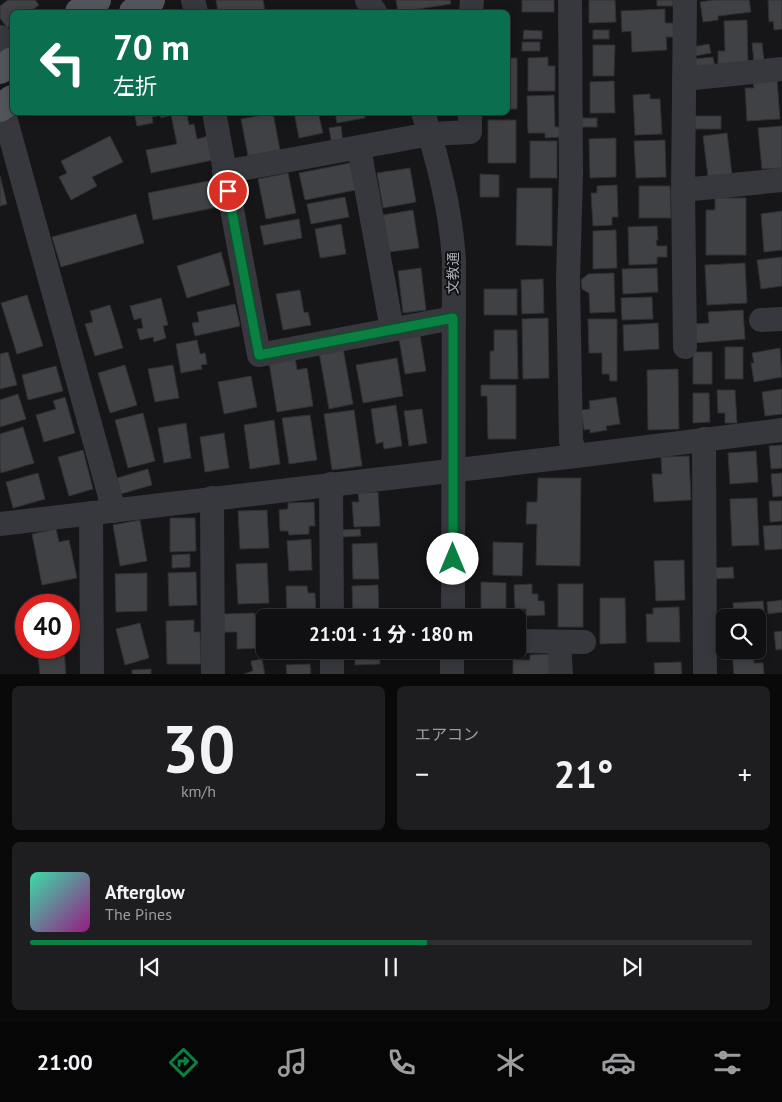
<!DOCTYPE html>
<html lang="ja">
<meta charset="utf-8">
<style>
body{margin:0;font-family:"PT Sans","Noto Sans JP",sans-serif;background:#1e1e20;color:#f1f3f6;height:100vh;display:flex;flex-direction:column;font-size:19px;white-space:nowrap}
*{box-sizing:border-box;margin:0}
p{font-size:16px;color:#9c9d9f}
.icon{flex:none;width:28px;height:28px;fill:none;stroke:currentColor;stroke-width:2;stroke-linecap:round;stroke-linejoin:round}
.map{position:relative;height:674px;overflow:hidden}
.details{display:flex;flex-direction:column;gap:12px;padding:12px;background:#09090a;flex:1}
.details>*{flex:none}
.top-card{position:absolute;left:10px;top:10px;width:500px;height:105px;border-radius:8px;box-shadow:0 2px 8px #0003,0 0 0 1px #303032;background:#0b6e4f;color:#fff;overflow:hidden}
.tools{position:absolute;left:716px;top:609px;display:grid;gap:10px}
.tools a{display:grid;place-items:center;width:50px;height:50px;border-radius:8px;background:#101012;box-shadow:0 2px 8px #0003,0 0 0 1px #303032;font-size:25px}
.speed{position:absolute;left:15px;top:594px;display:flex;gap:10px;font-size:25px;font-weight:700;text-align:center}
.speed>*{display:grid;place-content:center;width:65px;height:65px;border-radius:50%;background:#101012;box-shadow:0 2px 8px #0003,0 0 0 1px #303032;line-height:1}
.speed .limit{border:8px solid #d22;background:#fff;color:#111}
.pin{position:absolute;display:grid;place-items:center;width:42px;height:42px;color:#fff;margin:-21px;border:2px solid #fff;border-radius:50%;box-shadow:0 1px 5px #0007}
.me{position:absolute;width:55px;margin:-28px;rotate:0deg;stroke-linejoin:round;filter:drop-shadow(0 0 4px #0008)}
.turn{display:flex;align-items:center;gap:18px;height:105px;padding:0 20px;font-size:22px}
.turn .icon{width:65px;height:65px;stroke-width:2.5}
.turn b{display:block;font-size:35px;line-height:42px}
.big{font-size:38px;font-weight:800;line-height:1.1}
.details .tile{flex:1;display:flex;flex-direction:column;justify-content:center;gap:8px;min-width:0;padding:0 18px;border-radius:8px;background:#1e1e20}
.details .dial{align-items:center;gap:0}
.dial b{font-size:65px;line-height:1}
.song{display:flex;align-items:center;gap:15px}
.cover{width:60px;height:60px;border-radius:8px;background:linear-gradient(135deg,hsl(160 70% 55%),hsl(310 70% 35%))}
.played{height:5px;border-radius:2px;background:linear-gradient(90deg,#0b8043 55%,#303032 55%)}
.keys{display:flex;justify-content:space-around;direction:ltr}
.heat{display:flex;justify-content:space-between;align-items:center;font-size:28px;direction:ltr}
.details .tiles{flex:1;display:grid;gap:12px;grid-template-columns:1fr 1fr}
.tile:last-child{grid-column:span 2}
.trip{position:absolute;left:256px;top:609px;width:270px;height:50px;border-radius:8px;background:#101012;box-shadow:0 2px 8px #0003,0 0 0 1px #303032;font-weight:800;line-height:50px;text-align:center}
.tab-bar{display:flex;height:80px;justify-content:space-around;align-items:center;background:#060607;color:#9c9d9f}
.tab-bar .icon{width:35px;height:35px}
.tab-bar .on{color:#0b8043}
.tab-bar b{font-size:22px;color:#f1f3f6}
.map>svg:first-child{display:block}
.building{fill:#404145;stroke:#303034}
.lines{fill:none;stroke-linecap:round;stroke-linejoin:round}
.minor{stroke:#37383d;stroke-width:24}
.major{stroke:#53555c;stroke-width:28}
.route-casing{stroke:#07532c;stroke-width:12}
.route{stroke:#0b8043;stroke-width:9}
.labels{text-anchor:middle;stroke-width:4;stroke-linejoin:round;paint-order:stroke}
.street-label{font-size:14px;fill:#a8adb8;stroke:#111113}
</style>
<div class="map">
<svg width="782" height="675" viewBox="0 0 782 675">
<rect width="100%" height="100%" fill="#161618"/>
<g class="building">
<polygon points="8,0 35,0 39,5 29,12 12,12 12,24 7,28 0,18 0,6"/>
<polygon points="216,0 263,0 265,11 272,10 273,12 218,12"/>
<polygon points="396,0 450,0 451,4 398,12"/>
<rect x="522" y="0" width="32" height="12"/>
<polygon points="589,0 615,0 616,22 589,23"/>
<rect x="657" y="0" width="16" height="6"/>
<polygon points="713,0 749,0 751,12 718,16 718,20 703,22 700,2"/>
<polygon points="768,0 782,0 782,29 774,30 773,21 769,22"/>
<polygon points="665,9 665,23 673,23 674,37 666,37 667,50 632,52 631,31 622,32 621,11"/>
<polygon points="747,20 748,64 718,65 718,51 725,51 724,21"/>
<polygon points="524,30 542,31 542,39 523,39"/>
<rect x="593" y="30" width="16" height="9"/>
<rect x="522" y="42" width="18" height="9"/>
<polygon points="752,43 762,43 764,62 754,62"/>
<polygon points="709,44 711,53 695,56 693,47"/>
<polygon points="593,45 615,45 614,76 593,76"/>
<polygon points="548,57 548,66 555,66 555,91 528,91 528,58"/>
<polygon points="713,57 715,68 697,71 695,59"/>
<rect x="508" y="58" width="9" height="51"/>
<polygon points="777,79 780,119 747,121 745,88 754,88 753,81"/>
<polygon points="614,81 615,113 590,113 590,82"/>
<polygon points="650,94 650,99 660,99 662,134 635,135 633,95"/>
<polygon points="554,95 555,127 561,127 561,137 545,138 545,133 528,133 527,96"/>
<polygon points="134,112 156,112 157,116 152,117 153,123 137,126"/>
<polygon points="160,112 183,112 184,116 187,115 189,125 194,124 197,139 208,136 213,160 151,173 146,150 177,144 171,115 161,118"/>
<polygon points="294,112 318,112 323,133 299,138"/>
<polygon points="335,112 364,112 365,118 337,123"/>
<polygon points="273,113 280,150 248,156 241,119"/>
<rect x="695" y="116" width="26" height="13"/>
<rect x="577" y="118" width="20" height="9"/>
<rect x="488" y="120" width="28" height="43"/>
<polygon points="341,126 343,143 332,145 329,128"/>
<polygon points="782,126 782,168 762,169 758,128"/>
<polygon points="727,133 732,174 708,177 703,136"/>
<polygon points="110,136 123,162 92,177 97,186 71,200 59,177 67,173 61,161"/>
<polygon points="616,138 616,177 590,178 589,139"/>
<polygon points="665,140 666,177 636,178 634,141"/>
<rect x="530" y="141" width="27" height="37"/>
<polygon points="350,163 356,190 305,200 299,173"/>
<polygon points="410,168 416,202 383,208 377,173"/>
<polygon points="288,173 296,213 266,219 258,179"/>
<polygon points="480,174 499,175 499,197 480,197"/>
<polygon points="0,176 7,204 0,206"/>
<polygon points="213,180 218,207 153,220 148,193"/>
<polygon points="617,185 618,217 612,217 612,225 593,226 591,193 597,193 597,186"/>
<polygon points="639,186 670,186 671,218 639,218"/>
<polygon points="517,188 552,188 552,246 516,245"/>
<polygon points="345,197 349,217 311,224 307,204"/>
<polygon points="715,198 746,198 746,255 706,255 706,210 715,210"/>
<polygon points="413,210 419,248 389,252 383,215"/>
<polygon points="782,211 782,250 764,252 761,214"/>
<polygon points="136,214 144,243 61,267 52,237"/>
<polygon points="299,219 302,238 264,245 260,226"/>
<polygon points="341,224 346,254 320,258 315,229"/>
<polygon points="657,226 658,240 656,240 657,246 667,246 667,257 657,257 657,264 629,265 628,227"/>
<polygon points="616,230 617,268 593,269 593,231"/>
<polygon points="221,252 230,285 187,298 177,266"/>
<polygon points="782,257 782,286 761,289 757,260"/>
<polygon points="745,263 747,303 707,305 705,265"/>
<polygon points="421,268 426,310 403,313 398,271"/>
<polygon points="657,268 658,292 623,294 622,269"/>
<polygon points="614,273 615,312 590,313 589,293 582,289 581,280 588,274"/>
<polygon points="543,279 544,313 522,314 521,280"/>
<rect x="484" y="289" width="33" height="26"/>
<polygon points="300,290 304,313 308,312 311,325 283,330 276,294"/>
<polygon points="27,295 43,346 17,354 1,303"/>
<polygon points="652,297 653,319 622,320 621,298"/>
<polygon points="161,298 168,325 163,326 166,338 154,342 153,337 140,340 137,329 143,328 141,318 134,320 130,306"/>
<polygon points="235,304 240,326 195,336 192,323 199,322 197,312"/>
<polygon points="110,305 123,348 95,356 85,324 93,322 90,311"/>
<polygon points="743,310 745,339 694,343 693,324 709,323 708,312"/>
<polygon points="548,318 549,378 523,379 522,319"/>
<polygon points="588,319 617,319 617,381 610,381 609,374 602,374 602,353 589,353"/>
<polygon points="658,323 659,349 624,351 623,325"/>
<polygon points="494,330 517,330 518,379 490,379 490,351 494,351"/>
<polygon points="420,335 426,371 405,374 399,339"/>
<polygon points="197,340 200,354 205,353 207,364 201,365 202,369 181,373 176,344"/>
<rect x="725" y="347" width="18" height="32"/>
<polygon points="343,348 353,404 329,409 319,352"/>
<polygon points="780,348 782,377 754,382 751,363 754,363 752,353"/>
<polygon points="8,352 17,385 0,389 0,354"/>
<rect x="693" y="352" width="19" height="32"/>
<polygon points="295,358 297,370 307,368 313,406 277,412 269,362"/>
<polygon points="397,358 403,396 363,403 356,365"/>
<polygon points="125,365 137,405 110,413 98,373"/>
<polygon points="173,365 179,398 155,402 148,369"/>
<polygon points="56,366 63,391 28,400 22,375"/>
<polygon points="678,369 679,429 648,430 647,370"/>
<polygon points="251,376 257,407 224,414 218,382"/>
<polygon points="481,385 516,385 516,439 488,439 487,396 481,396"/>
<polygon points="782,389 782,414 765,416 762,392"/>
<polygon points="717,390 735,390 737,423 725,423 725,413 718,413"/>
<polygon points="693,393 709,393 710,422 693,423"/>
<polygon points="18,394 26,419 0,427 0,400"/>
<polygon points="65,397 75,433 44,442 36,415 56,409 53,401"/>
<polygon points="616,397 620,424 606,426 607,430 590,433 590,429 584,430 581,410 590,409 589,401"/>
<polygon points="396,405 402,446 384,449 383,442 376,444 371,409"/>
<polygon points="422,409 427,443 409,446 404,411"/>
<polygon points="354,410 362,466 332,470 324,414"/>
<polygon points="143,413 155,461 128,468 115,420"/>
<polygon points="310,415 317,460 289,464 282,418"/>
<polygon points="274,420 280,464 250,469 244,425"/>
<polygon points="186,423 191,458 164,463 158,428"/>
<polygon points="23,427 34,463 1,473 0,468 0,434"/>
<polygon points="224,433 229,468 205,472 200,437"/>
<polygon points="782,445 782,468 771,469 769,446"/>
<polygon points="83,450 93,489 69,496 58,457"/>
<polygon points="756,451 758,482 730,484 728,453"/>
<polygon points="689,456 691,500 654,502 652,474 662,474 661,457"/>
<polygon points="148,469 152,485 121,494 117,478"/>
<polygon points="38,473 45,499 13,508 6,482"/>
<polygon points="782,473 782,496 773,497 771,474"/>
<polygon points="538,478 581,478 580,566 536,565 537,524 526,524 527,502 537,502"/>
<polygon points="378,492 380,526 354,527 352,502 359,502 358,493"/>
<polygon points="757,498 759,545 732,546 730,499"/>
<polygon points="769,501 782,501 782,521 770,522"/>
<polygon points="314,502 315,526 309,526 309,534 289,535 288,531 280,531 279,510 288,509 288,503"/>
<polygon points="267,510 269,548 240,549 238,511"/>
<polygon points="170,518 195,518 196,551 170,552"/>
<polygon points="140,520 147,561 120,566 113,525"/>
<polygon points="782,525 782,549 765,550 763,526"/>
<polygon points="56,529 59,542 69,540 77,578 42,585 32,534"/>
<polygon points="360,529 361,536 343,537 342,530"/>
<polygon points="311,539 312,570 289,571 287,541"/>
<polygon points="493,542 523,543 522,576 493,575"/>
<polygon points="377,543 379,579 353,579 352,544"/>
<polygon points="190,554 190,567 172,568 172,555"/>
<polygon points="684,560 685,600 656,601 654,561"/>
<polygon points="267,563 269,603 238,604 236,564"/>
<polygon points="733,567 734,578 713,579 712,568"/>
<polygon points="196,572 197,605 169,606 168,573"/>
<polygon points="147,573 147,611 116,612 115,574"/>
<polygon points="481,582 506,583 506,614 481,614"/>
<polygon points="532,584 532,594 538,594 538,601 544,601 545,615 526,616 526,609 515,609 514,585"/>
<rect x="558" y="584" width="25" height="43"/>
<polygon points="378,585 379,618 353,618 352,586"/>
<polygon points="286,586 307,586 308,593 315,593 316,614 287,616"/>
<polygon points="600,598 625,598 626,643 600,644"/>
<polygon points="782,600 782,612 768,614 767,602"/>
<polygon points="763,601 765,618 758,619 760,639 758,639 758,618 734,618 733,603"/>
<polygon points="679,607 680,642 647,642 646,614 653,614 653,608"/>
<polygon points="255,613 255,617 270,616 265,618 265,648 237,649 237,632 223,632 223,614"/>
<polygon points="194,620 194,632 200,632 201,664 167,664 166,621"/>
<polygon points="140,623 149,658 125,665 116,629"/>
<polygon points="782,631 782,649 776,650 774,632"/>
<polygon points="37,648 64,648 66,675 40,675"/>
<polygon points="289,650 317,650 317,652 289,654"/>
<polygon points="355,650 379,650 380,664 355,665"/>
<polygon points="753,650 754,663 763,663 764,675 734,675 732,651"/>
<polygon points="551,654 551,675 513,675 513,660 530,660 530,655"/>
<polygon points="262,659 265,675 241,675 253,671 251,661"/>
<polygon points="681,662 682,675 655,675 654,663"/>
<polygon points="310,664 311,675 287,675 286,665"/>
<polygon points="151,669 151,675 132,675 132,670"/>
</g>
<g class="lines">
<g class="minor">
<polyline points="193,0 196,12"/>
<polyline points="367,0 375,12"/>
<polyline points="570,0 571,174 568,280 571,441 576,456"/>
<polyline points="471,12 472,0"/>
<polyline points="0,37 5,43"/>
<polyline points="684,79 782,69"/>
<polyline points="2,106 114,511"/>
<polyline points="214,112 259,355 453,318"/>
<path d="M 423,112 C 438,161 451,210 454,261 L 453,618"/>
<polyline points="359,148 392,329"/>
<polyline points="224,172 430,134 470,132 470,112"/>
<polyline points="683,190 782,180"/>
<polyline points="761,320 782,319"/>
<polyline points="685,347 683,190 685,0"/>
<polyline points="704,439 705,675"/>
<polyline points="331,484 332,618"/>
<polyline points="212,498 213,675"/>
<polyline points="91,513 92,675"/>
<polyline points="0,524 576,456 782,430"/>
<polyline points="518,641 584,642"/>
<polyline points="559,642 561,675"/>
<polyline points="332,650 332,675"/>
<polyline points="452,675 452,650"/>
</g>
<g class="major">
<polyline points="79,12 97,0"/>
<polyline points="133,12 151,0"/>
<polyline points="0,70 12,61"/>
<polyline points="0,108 12,99"/>
</g>
</g>
<g class="lines">
<defs>
<polyline id="route" points="228,191 259,355 453,318 453,559"/>
</defs>
<use href="#route" class="route-casing"/>
<use href="#route" class="route"/>
</g>
<g class="labels">
<g class="street-label">
<text transform="translate(453 273) rotate(-90)" y="5">文教通</text>
</g>
</g>
</svg>
<div class="tools">
<a><svg class="icon" aria-label="search" viewBox="0 0 24 24"><circle cx="10" cy="10" r="6"/><path d="M15 15l6 6"/></svg></a>
</div>
<div class="speed"><div class="limit">40</div></div>
<div class="pin" style="left:228px;top:191px;background:#d93025"><svg class="icon" aria-label="arrive" viewBox="0 0 24 24"><path d="M6 21V4h12l-3 4 3 4H6"/></svg></div>
<svg class="me" style="left:453px;top:559px" viewBox="-20 -20 40 40"><circle r="19" fill="#fff"/><path d="M0-13L10 11 0 6-10 11z" fill="#0b8043"/></svg>
<div class="trip">21:01 · 1 分 · 180 m</div>
<div class="top-card">
<div class="turn"><svg class="icon" aria-label="left" viewBox="0 0 24 24"><path d="M17 20v-9H6M10 6l-5 5 5 5"/></svg><div><b>70 m</b>左折</div></div>
</div>
</div>
<section class="details">
<div class="tiles">
<div class="tile dial"><b>30</b><p>km/h</p></div>
<div class="tile"><p>エアコン</p>
<div class="heat"><a>−</a><b class="big">21°</b><a>+</a></div>
</div>
<div class="tile">
<div class="song"><i class="cover"></i><div><b>Afterglow</b><p>The Pines</p></div></div>
<div class="played"></div>
<div class="keys"><svg class="icon" aria-label="previous" viewBox="0 0 24 24"><path d="M18 5L8 12l10 7zM5 5v14"/></svg><svg class="icon" aria-label="pause" viewBox="0 0 24 24"><path d="M8 5v14M16 5v14"/></svg><svg class="icon" aria-label="next" viewBox="0 0 24 24"><path d="M6 5l10 7-10 7zM19 5v14"/></svg></div>
</div>
</div>
</section>
<nav class="tab-bar">
<b>21:00</b>
<svg class="icon on" aria-label="directions" viewBox="0 0 24 24"><path d="M12 3l9 9-9 9-9-9zM9 14v-3h6M13 9l2 2-2 2"/></svg>
<svg class="icon" aria-label="music" viewBox="0 0 24 24"><path d="M9 18V5l10-2v13"/><circle cx="6" cy="18" r="3"/><circle cx="16" cy="16" r="3"/></svg>
<svg class="icon" aria-label="phone" viewBox="0 0 24 24"><path d="M5 4h4l2 5-3 2q2 4 5 5l2-3 5 2v4C11 20 4 13 5 4z"/></svg>
<svg class="icon" aria-label="climate" viewBox="0 0 24 24"><path d="M12 3v18M4 7l16 10M4 17L20 7"/></svg>
<svg class="icon" aria-label="car" viewBox="0 0 24 24"><path d="M5 17H2v-5l4-1 3-4h7l3 4 3 1v5h-3M9 17h6M6 11h13"/><circle cx="7" cy="17" r="2"/><circle cx="17" cy="17" r="2"/></svg>
<svg class="icon" aria-label="filters" viewBox="0 0 24 24"><path d="M4 7h16M4 17h16"/><circle cx="9" cy="7" r="2"/><circle cx="15" cy="17" r="2"/></svg>
</nav>
